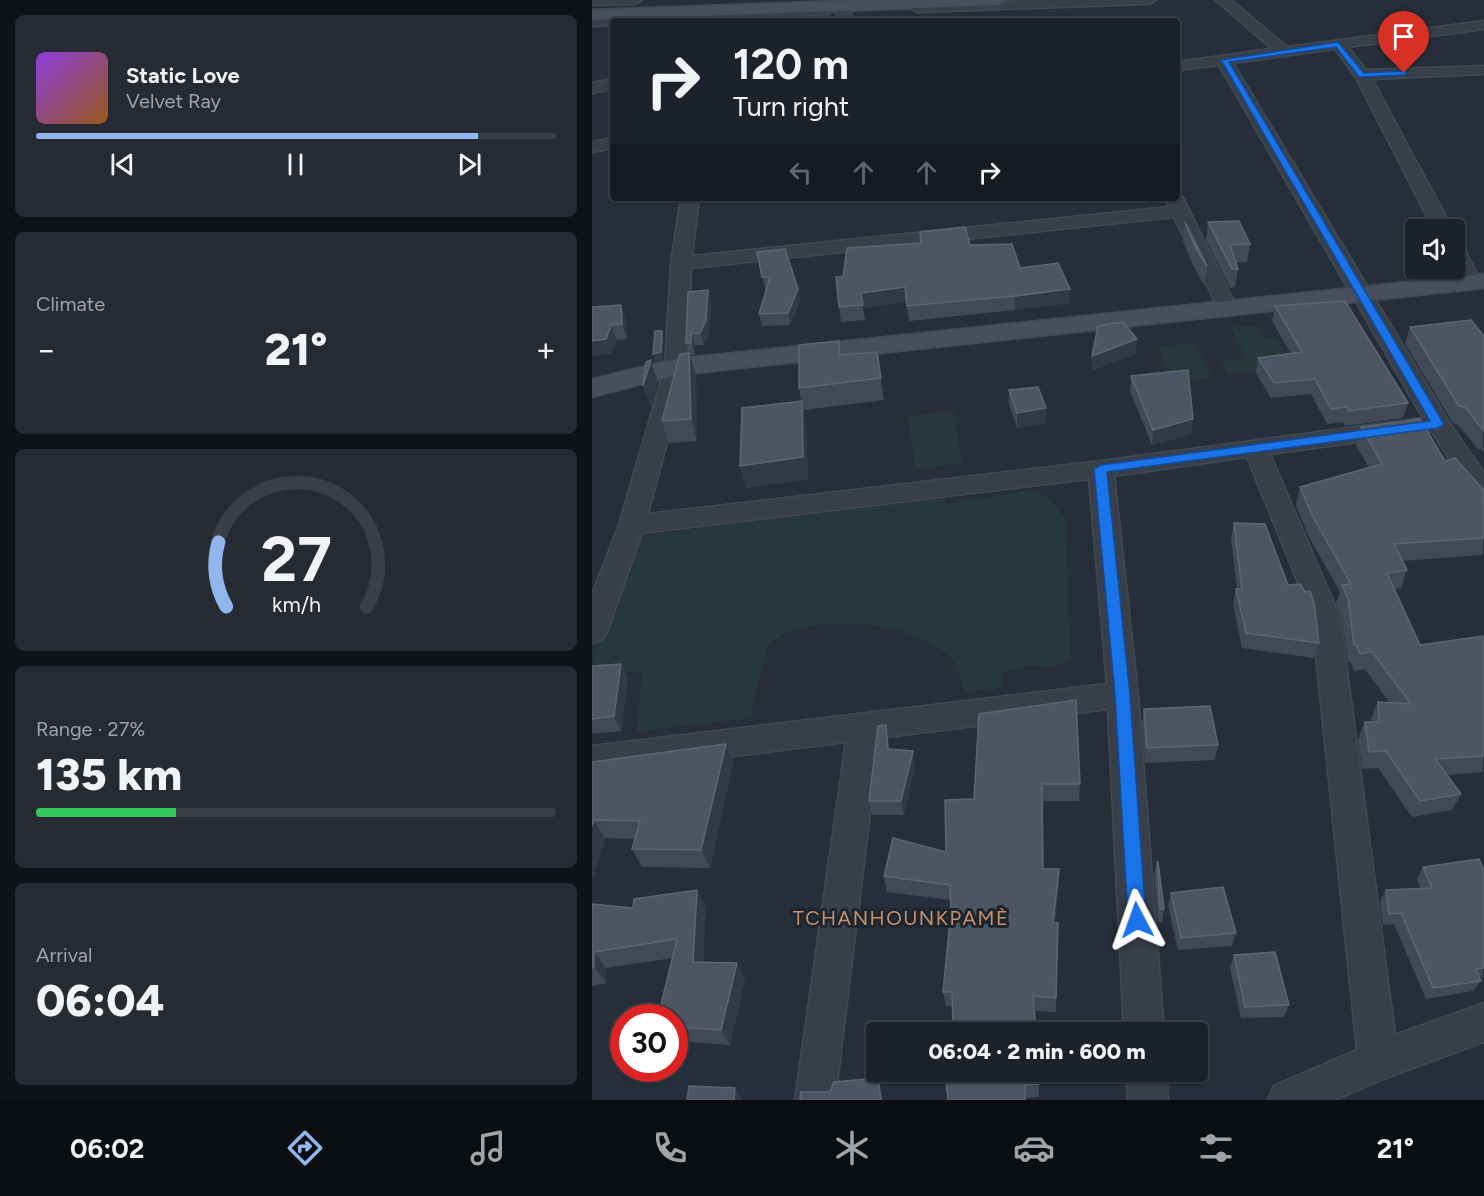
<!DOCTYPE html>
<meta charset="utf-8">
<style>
body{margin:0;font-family:Figtree,sans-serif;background:#252a33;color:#f1f3f6;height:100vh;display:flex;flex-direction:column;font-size:22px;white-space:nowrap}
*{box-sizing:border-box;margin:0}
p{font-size:20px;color:#a0a4a9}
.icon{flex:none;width:33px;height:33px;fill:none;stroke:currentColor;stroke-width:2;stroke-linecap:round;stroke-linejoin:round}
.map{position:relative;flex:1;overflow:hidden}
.details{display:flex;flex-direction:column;gap:15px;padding:15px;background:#0f1318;width:592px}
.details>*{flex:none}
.top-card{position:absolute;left:18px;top:18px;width:570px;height:183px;border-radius:6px;box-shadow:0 2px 4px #0004,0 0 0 2px #3a3f47;background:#1c222b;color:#f1f3f6;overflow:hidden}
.fabs{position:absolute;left:813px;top:219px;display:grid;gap:12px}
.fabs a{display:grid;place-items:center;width:60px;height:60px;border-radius:6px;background:#1c222b;box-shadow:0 2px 4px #0004,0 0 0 2px #3a3f47;font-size:30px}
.speed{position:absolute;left:18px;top:1004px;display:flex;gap:12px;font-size:30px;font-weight:700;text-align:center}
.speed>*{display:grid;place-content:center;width:78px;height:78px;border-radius:50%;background:#1c222b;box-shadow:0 2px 4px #0004,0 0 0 2px #3a3f47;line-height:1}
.speed .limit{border:9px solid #d22;background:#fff;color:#111}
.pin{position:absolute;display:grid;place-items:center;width:51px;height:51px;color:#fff;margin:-62px -26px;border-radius:50% 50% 50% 0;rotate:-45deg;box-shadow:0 0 6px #0007}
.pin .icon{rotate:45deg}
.me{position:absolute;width:66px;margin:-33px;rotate:356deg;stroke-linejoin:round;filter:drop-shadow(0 0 4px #0008)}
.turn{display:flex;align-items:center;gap:21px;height:126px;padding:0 24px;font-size:27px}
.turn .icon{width:78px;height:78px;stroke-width:2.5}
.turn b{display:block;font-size:42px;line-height:51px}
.lanes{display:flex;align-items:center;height:57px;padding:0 24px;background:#0003;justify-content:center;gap:30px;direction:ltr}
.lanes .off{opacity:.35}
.big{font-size:45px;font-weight:800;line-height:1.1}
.details .widget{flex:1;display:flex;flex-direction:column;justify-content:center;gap:9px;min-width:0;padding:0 21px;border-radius:9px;background:#252a33}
.details .dial{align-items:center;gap:0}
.dial svg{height:156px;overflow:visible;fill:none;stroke:#3a3f47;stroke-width:7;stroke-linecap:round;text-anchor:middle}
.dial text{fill:#f1f3f6;stroke:none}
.song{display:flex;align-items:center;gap:18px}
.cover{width:72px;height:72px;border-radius:9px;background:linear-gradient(135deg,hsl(270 70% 55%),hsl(30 70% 35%))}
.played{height:6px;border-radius:3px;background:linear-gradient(90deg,#91b6ed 85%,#3a3f47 85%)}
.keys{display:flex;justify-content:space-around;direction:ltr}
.heat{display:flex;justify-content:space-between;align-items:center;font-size:33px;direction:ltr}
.charge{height:9px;border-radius:4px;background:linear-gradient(90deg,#34c759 27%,#3a3f47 0)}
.trip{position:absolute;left:274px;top:1022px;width:342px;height:60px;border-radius:6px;background:#1c222b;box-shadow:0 2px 4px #0004,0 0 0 2px #3a3f47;font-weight:800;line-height:60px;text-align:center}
.tabs{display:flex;height:96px;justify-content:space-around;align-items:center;background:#0b0e11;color:#a0a4a9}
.tabs .icon{width:42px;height:42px}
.tabs .selected{color:#91b6ed}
.tabs b{font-size:27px;color:#f1f3f6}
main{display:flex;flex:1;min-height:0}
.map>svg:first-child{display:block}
.green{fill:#27383a}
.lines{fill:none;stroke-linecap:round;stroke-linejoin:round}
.street-casing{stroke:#414952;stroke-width:3}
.secondary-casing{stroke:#414952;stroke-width:3}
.street{fill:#383f49;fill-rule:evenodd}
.secondary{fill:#474f5c;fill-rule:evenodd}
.wall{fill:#404a57}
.shaded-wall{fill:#303a46}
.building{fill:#4c5663;stroke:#5c6672;stroke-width:1.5}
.route{fill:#1a73e8;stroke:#114b97;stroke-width:1.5}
.labels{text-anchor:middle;stroke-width:6;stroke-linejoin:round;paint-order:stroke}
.near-neighbourhood-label{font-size:20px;letter-spacing:1.5px;fill:#c9926b;stroke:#1d252e}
</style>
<main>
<section class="details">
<div class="widget">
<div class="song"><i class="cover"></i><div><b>Static Love</b><p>Velvet Ray</p></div></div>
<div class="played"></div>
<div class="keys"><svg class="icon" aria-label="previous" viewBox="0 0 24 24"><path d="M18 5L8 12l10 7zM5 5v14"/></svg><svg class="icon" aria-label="pause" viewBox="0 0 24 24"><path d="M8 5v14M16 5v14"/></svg><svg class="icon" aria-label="next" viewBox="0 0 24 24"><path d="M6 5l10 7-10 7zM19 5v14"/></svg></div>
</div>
<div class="widget"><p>Climate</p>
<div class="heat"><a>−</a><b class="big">21°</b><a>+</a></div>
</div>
<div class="widget dial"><svg viewBox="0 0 100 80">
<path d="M14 69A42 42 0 1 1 86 69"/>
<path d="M14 69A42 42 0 0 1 10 36" stroke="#91b6ed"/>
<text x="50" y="56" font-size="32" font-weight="700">27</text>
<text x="50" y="72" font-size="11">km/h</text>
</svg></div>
<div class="widget"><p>Range · 27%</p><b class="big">135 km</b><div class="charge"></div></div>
<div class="widget"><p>Arrival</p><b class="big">06:04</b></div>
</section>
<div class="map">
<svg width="892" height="1100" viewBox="0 0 892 1100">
<rect width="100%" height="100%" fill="#252e39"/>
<g class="green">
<polygon points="665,325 672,338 685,337 702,368 635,374 629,361 654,358 639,327"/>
<polygon points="603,343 620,378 579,382 566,346"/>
<polygon points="362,411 370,463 324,469 315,416"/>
<path d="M 433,491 C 457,494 462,502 474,522 L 478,660 L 461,667 L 434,666 L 410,673 L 409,688 L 373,692 C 369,682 366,665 359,658 C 349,646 314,631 298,628 C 270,622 194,618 176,647 C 170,657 162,703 159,718 L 44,732 L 51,671 L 0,674 L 0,664 L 34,538 L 353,495 L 355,504 Z"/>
</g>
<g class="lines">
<defs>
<g id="street">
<polygon points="0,0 50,0 43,4 0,5"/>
<polygon points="442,0 564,0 557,4 325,12 318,8 325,4"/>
<polygon points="624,0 639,0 695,47 892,21 892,29 756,47 774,70 892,66 892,74 780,79 861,230 842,230 763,76 743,49 641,63 857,422 892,473 892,502 883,499 840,432 678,454 748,617 803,1035 892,1003 892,1042 791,1079 743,1100 676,1100 682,1086 765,1050 720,617 655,457 522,476 546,695 572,1032 532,1032 516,709 287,738 243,1100 203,1100 254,742 0,774 0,746 515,684 497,479 50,533 15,632 10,640 0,643 0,594 27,525 73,367 79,263 89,198 107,198 100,256 577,207 573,198 585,198 585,193 591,198 645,308 642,312 635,314 628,312 582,217 99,268 95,367 56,514 509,461 831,418 627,65 585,70 585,62 680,49"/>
<polygon points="250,6 255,7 263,21 249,21 243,10"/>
<polygon points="232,7 239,11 237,14 107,21 21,21 21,25 0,26 0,18"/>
<polygon points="21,79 21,89 0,93 0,83"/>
<polygon points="21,138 21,148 0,152 0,142"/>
<path d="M 862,243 L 869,245 L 872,249 L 890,283 L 887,287 L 873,287 C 863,272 862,261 862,243 Z"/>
<polygon points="534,1071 574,1071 576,1100 536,1100"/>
</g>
<g id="secondary">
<polygon points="275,0 415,0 407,5 0,20 0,10"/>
<polygon points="892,274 892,288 84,375 0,397 0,379 84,359"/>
</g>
</defs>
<use href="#street" class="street-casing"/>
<use href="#secondary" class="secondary-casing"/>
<use href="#street" class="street"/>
<use href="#secondary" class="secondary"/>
</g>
<g class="wall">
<polygon points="616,222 658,244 655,262 644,263 646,269 643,287 638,288 614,240"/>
<polygon points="593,223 615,266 612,285 601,265 591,241"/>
<polygon points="378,245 428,268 478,289 478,303 423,310 317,321 314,302 271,308 273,320 249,322 247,307 251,277"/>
<polygon points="165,252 208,300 198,325 170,326 167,314 174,289 173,289"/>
<polygon points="116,290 119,302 117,332 112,345 103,345 103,355 98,355 104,375 105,441 77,443 70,421 97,353 94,343"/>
<polygon points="683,306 816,403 811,418 753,426 751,422 735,424 719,394 679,398 664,373 666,358 699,354 680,321"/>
<polygon points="0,307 34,320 35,339 25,340 20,354"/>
<polygon points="818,327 891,335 891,452 889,449 886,449 866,425 861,423 813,344"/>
<polygon points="247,341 249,355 285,352 292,400 212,410 214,423 216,479 154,488 148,466 209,401 207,388"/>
<polygon points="539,376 601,419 599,434 560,445 538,391"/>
<polygon points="417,390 454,423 425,428 417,405"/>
<polygon points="769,427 853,461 891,489 891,555 810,561 815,570 809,588 802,589 828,645 891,636 891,772 855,775 869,794 860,810 820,817 786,768 770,769 766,739 773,722 779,722 779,719 786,702 798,703 773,669 762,671 759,663 756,662 750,617 744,603 748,592 716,535 704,505 708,487 777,468 764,445"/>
<polygon points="642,523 727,643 722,658 650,648 641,604 644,589 645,589 639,538"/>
<polygon points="29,664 36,678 29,731 0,734 0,666"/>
<polygon points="552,709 626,745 623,760 553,763 550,723"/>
<polygon points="387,714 488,784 487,801 450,801 451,869 467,885 463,923 464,1012 354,1006 351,992 359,910 358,900 295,892 292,876 354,852 382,799"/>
<polygon points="294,725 297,750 321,751 323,766 312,815 280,815 277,801"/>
<polygon points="134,744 141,763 118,868 50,867 40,849 43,839 13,838 0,882 0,762"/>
<polygon points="565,862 572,909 570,922 566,922 562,875"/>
<polygon points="831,867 891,869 891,977 888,977 889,981 881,991 834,999 802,924 791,925 788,901 794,890 829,888 825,879"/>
<polygon points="579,893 644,933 640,946 586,950 576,906"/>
<polygon points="0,904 41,908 114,907 111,962 153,979 138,1045 82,1041 81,958 14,968 14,983 0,986"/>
<polygon points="642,955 697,1005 692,1017 649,1018 638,968"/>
<polygon points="353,1071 447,1084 447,1097 433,1098"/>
</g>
<g class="shaded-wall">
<polygon points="313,287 314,302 271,308 269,293"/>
<polygon points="206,289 208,300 198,325 196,313"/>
<polygon points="478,289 478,303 423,310 423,296"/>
<polygon points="116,290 119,302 117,332 112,345 108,333"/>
<polygon points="29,305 34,320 35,339 30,324"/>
<polygon points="19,325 25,340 20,354 0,356 0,341"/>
<polygon points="70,331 72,338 71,360 63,362 61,354"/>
<polygon points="99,333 103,345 103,355 99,343"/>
<polygon points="545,339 544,354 500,371 500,356"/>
<polygon points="97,353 104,375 105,441 99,419"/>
<polygon points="59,360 66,382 59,408 51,386"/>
<polygon points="210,401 214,423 216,479 154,488 148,466"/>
<polygon points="454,408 454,423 425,428 425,413"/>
<polygon points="601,419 599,434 560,445 561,430"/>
<polygon points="29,664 36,678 29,731 22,716"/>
<polygon points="294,725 296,739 299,764 296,749"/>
<polygon points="134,744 141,763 118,868 109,850"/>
<polygon points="321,751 323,766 312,815 309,801"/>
<polygon points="2,820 13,838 0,882 0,826"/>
<polygon points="467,869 467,885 461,938 461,923"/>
<polygon points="105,890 114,907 110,978 101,962"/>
<polygon points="2,952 14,968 14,983 2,967"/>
<polygon points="145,963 153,979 138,1045 129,1030"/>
<polygon points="286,1078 289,1088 291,1100 289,1100"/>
<polygon points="143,1088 150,1099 150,1100 142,1100"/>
</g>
<g class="building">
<polygon points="647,221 658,244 638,245 646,269 640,269 616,222"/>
<polygon points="593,222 615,266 603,247"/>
<polygon points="373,227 378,245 420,244 428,268 466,263 478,289 423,296 315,306 313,287 269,293 271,305 247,307 244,277 251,277 255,248 329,243 328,232"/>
<polygon points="193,249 206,289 196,313 167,314 178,277 170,277 165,252"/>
<polygon points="116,290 114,320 108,333 99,333 99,343 94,343 96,292"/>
<polygon points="753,301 816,403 757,411 755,407 739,409 723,379 682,383 666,358 710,352 683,306"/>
<polygon points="29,305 30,324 19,325 14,339 0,341 0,307"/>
<polygon points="879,320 891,335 891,430 873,407 867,406 818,327"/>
<polygon points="531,322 545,339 500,356 506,326"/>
<polygon points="63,331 70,331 69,352 61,354"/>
<polygon points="247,341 248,355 285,352 289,378 207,388 207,345"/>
<polygon points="97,353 99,419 70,421 88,354"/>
<polygon points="59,360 51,386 54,362"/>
<polygon points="596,370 601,419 561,430 539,376"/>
<polygon points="446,387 454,408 425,413 417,390"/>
<polygon points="210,401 211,457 148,466 150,408"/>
<polygon points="828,419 853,461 863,458 891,489 891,538 802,544 815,570 795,573 828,645 891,636 891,756 843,759 869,794 828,801 794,751 777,752 773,722 787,722 786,702 819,704 780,652 768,654 765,646 762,645 756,599 750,585 759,584 721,517 708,487 790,464 769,427"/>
<polygon points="642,523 673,524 696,585 708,584 713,592 718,591 722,603 727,643 654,633 644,589 650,589"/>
<polygon points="29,664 22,716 0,719 0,666"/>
<polygon points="484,700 488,784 450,784 451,869 467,869 461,923 466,923 464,998 441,996 444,1032 361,1032 360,992 351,992 359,910 358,885 292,876 301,838 354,852 353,800 382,799 387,714"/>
<polygon points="618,706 626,745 555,748 552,709"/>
<polygon points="294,725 296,749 321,751 309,801 277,801 286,726"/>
<polygon points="134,744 109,850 40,849 48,821 2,820 0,826 0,762"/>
<polygon points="887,859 891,869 891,968 884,969 889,981 841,988 809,913 797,914 794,890 840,888 831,867"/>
<polygon points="565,862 566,862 572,909 568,909"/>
<polygon points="631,887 644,933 589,938 579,893"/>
<polygon points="105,890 101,962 145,963 129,1030 82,1027 82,1017 66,1017 85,939 2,952 2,967 0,968 0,904 41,908 42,899"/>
<polygon points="683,952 697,1005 653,1007 642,955"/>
<polygon points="353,1071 446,1071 447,1084 433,1085 433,1100 356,1100"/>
<polygon points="286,1078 289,1100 208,1100 209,1092 238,1092 242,1082"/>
<polygon points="97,1086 143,1088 142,1100 95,1100"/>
</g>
<polygon class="route" points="746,42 772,73 812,71 816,73 812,75 767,77 744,47 637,62 852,424 846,428 515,472 538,695 554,920 551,926 545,929 538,926 536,920 523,695 502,469 509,465 838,421 629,60"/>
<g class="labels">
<g class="near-neighbourhood-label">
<text x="309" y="925">TCHANHOUNKPAMÈ</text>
</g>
</g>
</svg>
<div class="fabs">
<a><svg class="icon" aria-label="sound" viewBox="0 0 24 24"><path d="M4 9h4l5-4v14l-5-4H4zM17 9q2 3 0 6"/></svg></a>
</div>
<div class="speed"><div class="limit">30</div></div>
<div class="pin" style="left:812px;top:73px;background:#d93025"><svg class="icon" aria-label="arrive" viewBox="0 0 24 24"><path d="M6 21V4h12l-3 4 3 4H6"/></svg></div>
<svg class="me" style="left:545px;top:920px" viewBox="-20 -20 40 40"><path d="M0-17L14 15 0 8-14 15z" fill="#1a73e8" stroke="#fff" stroke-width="4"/></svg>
<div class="trip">06:04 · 2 min · 600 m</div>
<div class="top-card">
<div class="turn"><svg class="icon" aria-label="right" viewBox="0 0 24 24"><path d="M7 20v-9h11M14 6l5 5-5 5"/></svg><div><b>120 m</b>Turn right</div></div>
<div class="lanes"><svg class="icon off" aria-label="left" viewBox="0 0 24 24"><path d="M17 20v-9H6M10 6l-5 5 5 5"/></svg><svg class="icon off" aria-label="ahead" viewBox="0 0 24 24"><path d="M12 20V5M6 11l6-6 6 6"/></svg><svg class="icon off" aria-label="ahead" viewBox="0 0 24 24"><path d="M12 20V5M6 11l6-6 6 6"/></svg><svg class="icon" aria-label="right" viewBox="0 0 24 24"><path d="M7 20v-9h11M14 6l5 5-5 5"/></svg></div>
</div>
</div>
</main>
<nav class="tabs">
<b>06:02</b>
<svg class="icon selected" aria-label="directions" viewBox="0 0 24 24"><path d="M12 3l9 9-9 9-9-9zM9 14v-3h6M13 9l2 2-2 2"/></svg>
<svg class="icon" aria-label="music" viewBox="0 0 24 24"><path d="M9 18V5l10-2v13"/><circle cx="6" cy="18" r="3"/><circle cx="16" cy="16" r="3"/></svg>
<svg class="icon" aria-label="phone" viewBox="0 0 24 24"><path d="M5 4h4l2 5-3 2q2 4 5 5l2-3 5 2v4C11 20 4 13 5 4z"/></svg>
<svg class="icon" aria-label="climate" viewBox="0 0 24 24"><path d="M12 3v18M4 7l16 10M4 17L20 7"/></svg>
<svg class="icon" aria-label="car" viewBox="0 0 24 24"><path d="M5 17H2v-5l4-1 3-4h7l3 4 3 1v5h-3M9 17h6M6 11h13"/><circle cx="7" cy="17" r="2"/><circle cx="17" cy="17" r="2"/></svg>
<svg class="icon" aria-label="filters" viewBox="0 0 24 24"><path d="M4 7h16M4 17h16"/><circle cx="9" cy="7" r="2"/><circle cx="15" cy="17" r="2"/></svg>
<b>21°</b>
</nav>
